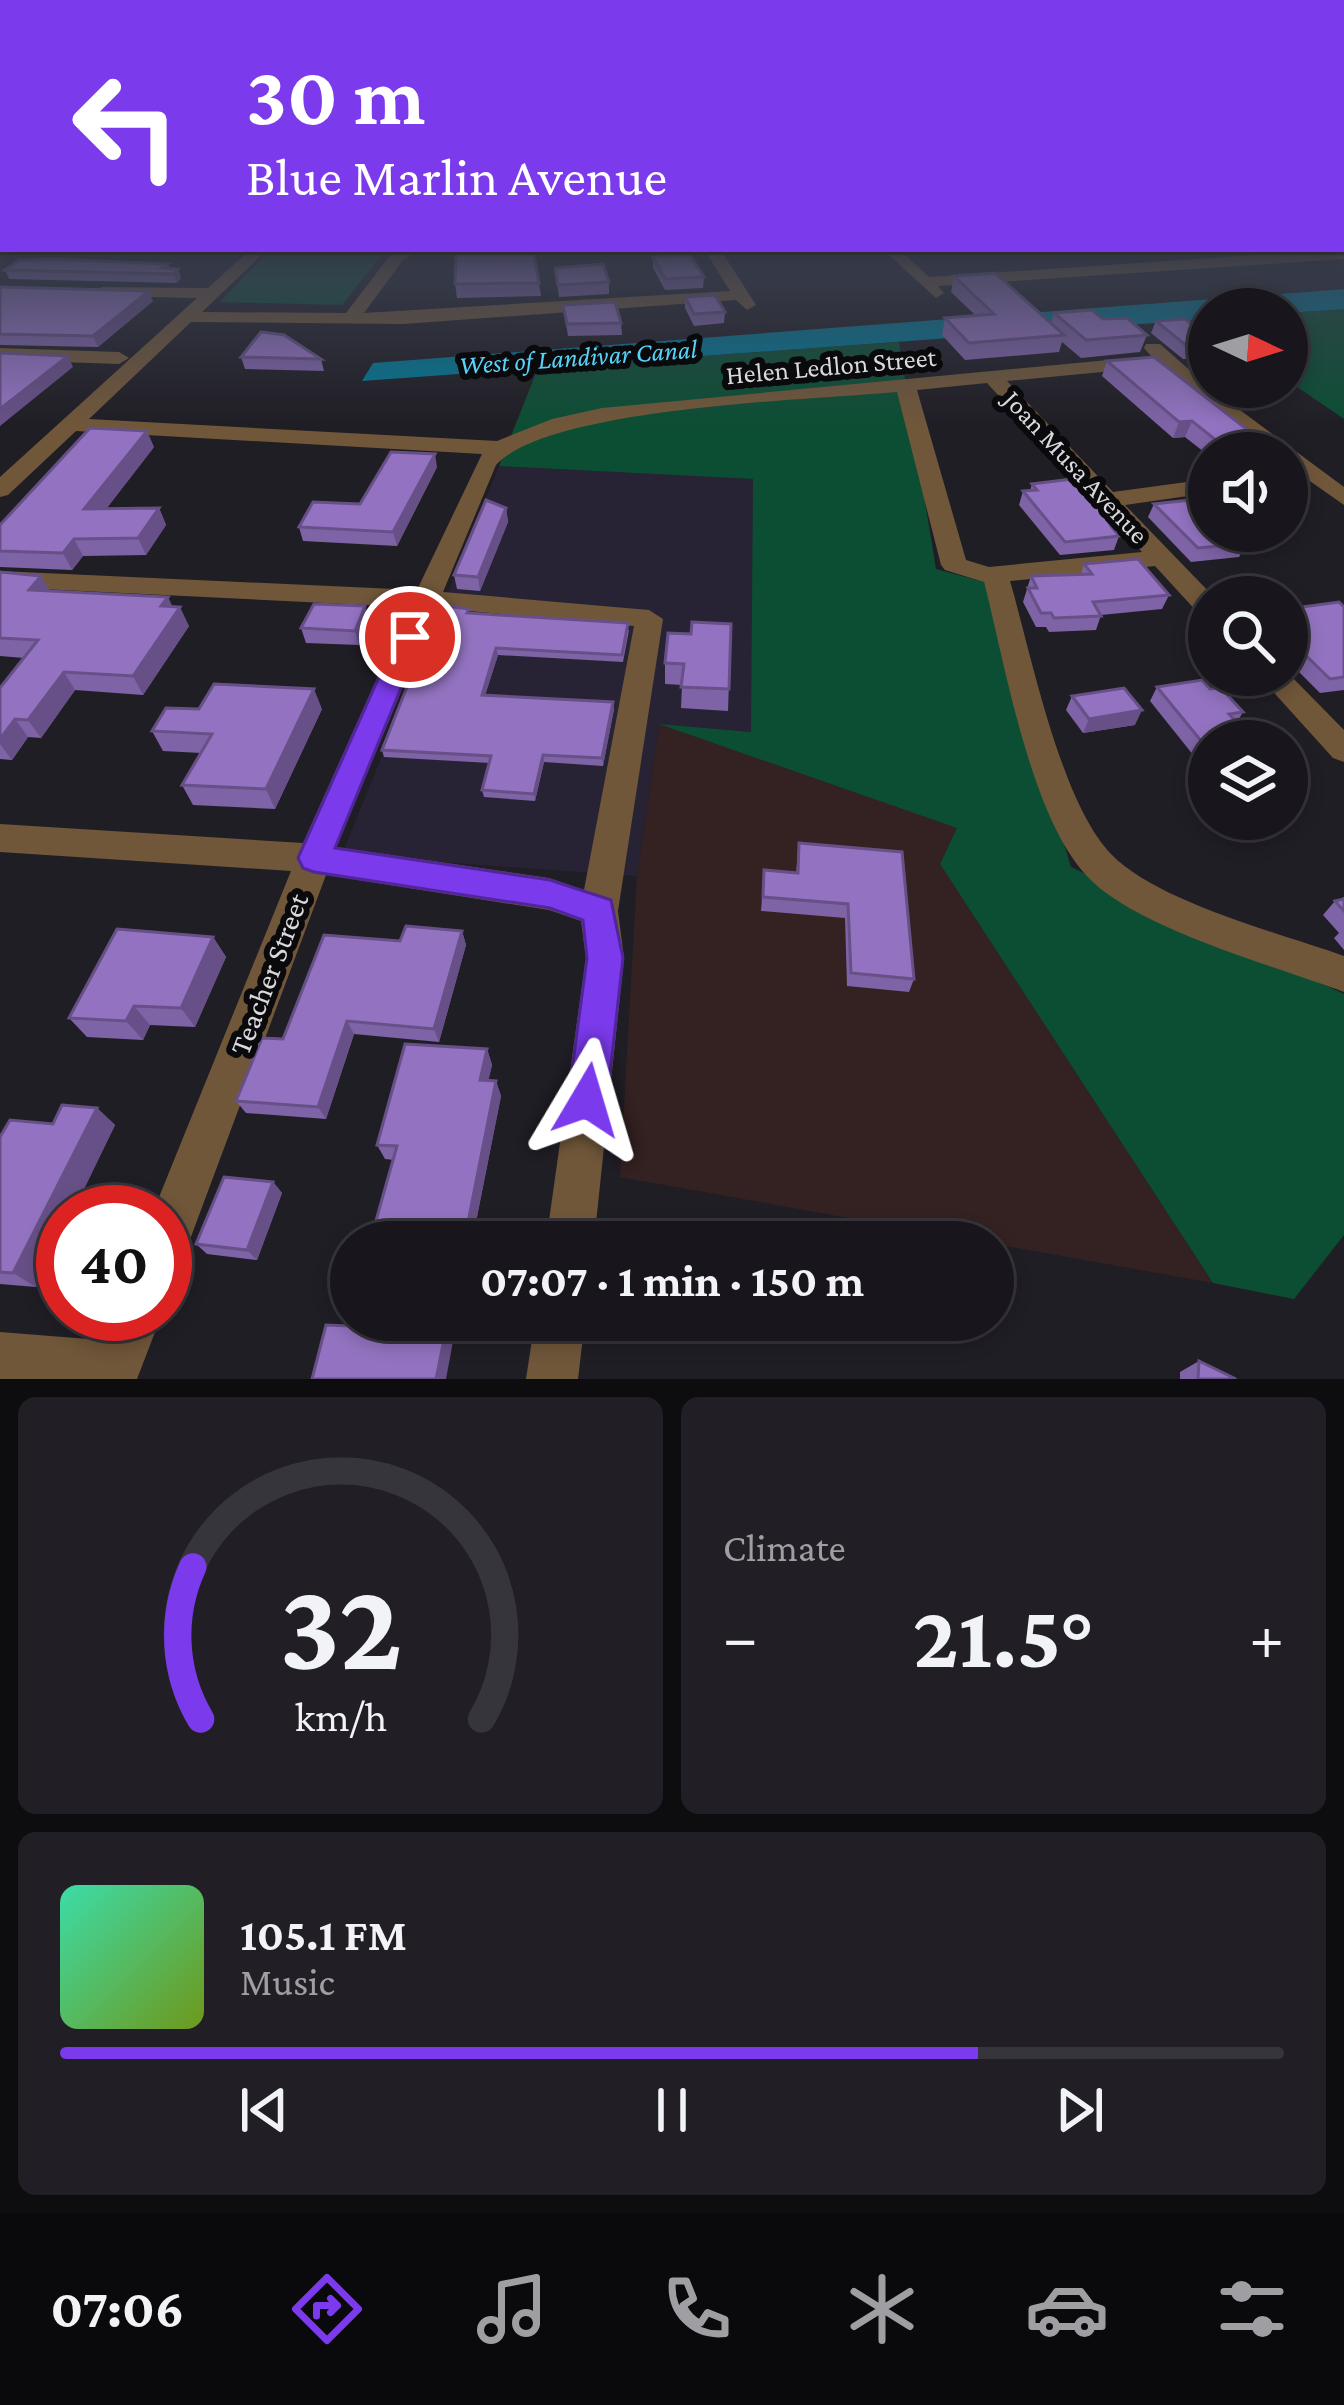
<!DOCTYPE html>
<meta charset="utf-8">
<style>
body{margin:0;font-family:"Crimson Pro",serif;background:#211f25;color:#f1f3f6;height:100vh;display:flex;flex-direction:column;font-size:45px;white-space:nowrap}
*{box-sizing:border-box;margin:0}
p{font-size:39px;color:#9f9fa3}
.icon{flex:none;width:66px;height:66px;fill:none;stroke:currentColor;stroke-width:2;stroke-linecap:round;stroke-linejoin:round}
.map{position:relative;height:1379px;overflow:hidden}
.sheet{display:flex;flex-direction:column;gap:18px;padding:18px;background:#0d0c0f;flex:1}
.sheet>*{flex:none}
.hud{position:absolute;left:0px;top:0px;width:1344px;height:252px;box-shadow:0 6px 18px #0003,0 0 0 3px #36353b;background:#7c3aed;color:#fff;overflow:hidden}
.needle{width:78px;rotate:94deg}
.tools{position:absolute;left:1188px;top:288px;display:grid;gap:24px}
.tools a{display:grid;place-items:center;width:120px;height:120px;border-radius:50%;background:#18161c;box-shadow:0 6px 18px #0003,0 0 0 3px #36353b;font-size:60px}
.speed{position:absolute;left:36px;top:1185px;display:flex;gap:24px;font-size:60px;font-weight:700;text-align:center}
.speed>*{display:grid;place-content:center;width:156px;height:156px;border-radius:50%;background:#18161c;box-shadow:0 6px 18px #0003,0 0 0 3px #36353b;line-height:1}
.speed .limit{border:18px solid #d22;background:#fff;color:#111}
.pin{position:absolute;display:grid;place-items:center;width:102px;height:102px;color:#fff;margin:-51px;border:6px solid #fff;border-radius:50%;box-shadow:0 3px 12px #0007}
.me{position:absolute;width:132px;margin:-66px;rotate:7deg;stroke-linejoin:round;filter:drop-shadow(0 0 9px #0008)}
.turn{display:flex;align-items:center;gap:42px;height:252px;padding:0 48px;font-size:54px}
.turn .icon{width:156px;height:156px;stroke-width:2.5}
.turn b{display:block;font-size:84px;line-height:102px}
.big{font-size:90px;font-weight:700;line-height:1.1}
.sheet .widget{flex:1;display:flex;flex-direction:column;justify-content:center;gap:18px;min-width:0;padding:0 42px;border-radius:18px;background:#211f25}
.sheet .dial{align-items:center;gap:0}
.dial svg{height:312px;overflow:visible;fill:none;stroke:#36353b;stroke-width:7;stroke-linecap:round;text-anchor:middle}
.dial text{fill:#f1f3f6;stroke:none}
.song{display:flex;align-items:center;gap:36px}
.cover{width:144px;height:144px;border-radius:18px;background:linear-gradient(135deg,hsl(160 70% 55%),hsl(80 70% 35%))}
.played{height:12px;border-radius:6px;background:linear-gradient(90deg,#7c3aed 75%,#36353b 75%)}
.keys{display:flex;justify-content:space-around;direction:ltr}
.heat{display:flex;justify-content:space-between;align-items:center;font-size:66px;direction:ltr}
.sheet .tiles{flex:1;display:grid;gap:18px;grid-template-columns:1fr 1fr}
.widget:last-child{grid-column:span 2}
.trip{position:absolute;left:330px;top:1221px;width:684px;height:120px;border-radius:60px;background:#18161c;box-shadow:0 6px 18px #0003,0 0 0 3px #36353b;font-weight:700;line-height:120px;text-align:center}
.menu{display:flex;height:192px;justify-content:space-around;align-items:center;background:#0a090b;color:#9f9fa3}
.menu .icon{width:84px;height:84px}
.menu .current{color:#7c3aed}
.menu b{font-size:54px;color:#f1f3f6}
.map>svg:first-child{display:block}
.education{fill:#342121}
.medical{fill:#282334}
.green{fill:#0c4e34}
.water{fill:#037792}
.lines{fill:none;stroke-linecap:round;stroke-linejoin:round}
.minor{fill:#70573a;fill-rule:evenodd}
.wall{fill:#7e63a6}
.shaded-wall{fill:#675087}
.building{fill:#9373c1;stroke:#675087;stroke-width:3}
.route{fill:#7c3aed;stroke:#51269a;stroke-width:3}
.labels{text-anchor:middle;stroke-width:12;stroke-linejoin:round;paint-order:stroke}
.far-water-label{font-size:27px;font-style:italic;fill:#57d3f7;stroke:#0a090c}
.far-street-label{font-size:27px;fill:#d9d8dd;stroke:#0a090c}
.street-label{font-size:30px;fill:#d9d8dd;stroke:#0a090c}
</style>
<div class="map">
<svg width="1344" height="1379" viewBox="0 0 1344 1379">
<rect width="100%" height="100%" fill="#201e25"/>
<polygon class="education" points="659,724 958,828 940,864 1213,1283 620,1177 637,876"/>
<polygon class="medical" points="499,466 753,479 752,732 659,724 637,876 342,855"/>
<g class="green">
<polygon points="271,249 384,249 385,250 342,305 220,302"/>
<polygon points="1344,309 1344,419 1287,380 1287,313"/>
<polygon points="899,342 936,569 984,582 1071,867 1344,994 1344,1235 1294,1299 1213,1283 940,864 957,828 659,724 751,732 753,479 499,466 538,368"/>
</g>
<polygon class="water" points="1344,289 1344,309 1287,313 1287,309 1209,309 1209,319 362,381 373,363"/>
<g class="lines">
<g class="minor">
<path d="M 251,249 L 268,249 L 202,312 L 346,313 L 391,254 L 424,249 L 403,260 L 364,313 L 730,291 L 704,249 L 720,249 L 756,305 L 747,310 L 736,300 L 403,324 L 191,322 L 89,419 L 497,441 L 552,419 L 602,408 L 1151,356 L 1144,348 L 1146,344 L 1160,344 L 1209,387 L 1344,487 L 1344,505 L 1287,465 L 1287,453 L 1272,453 L 1164,366 L 1007,381 L 1113,492 L 1209,479 L 1209,493 L 1125,505 L 1214,597 L 1209,597 L 1209,617 L 1199,614 L 1155,566 L 1010,581 C 1031,653 1060,801 1111,854 C 1157,902 1280,933 1344,956 L 1344,992 C 1276,966 1133,928 1086,875 C 1030,815 1005,663 984,582 L 945,570 L 941,565 L 897,392 C 812,400 549,407 496,465 L 443,592 L 649,610 L 663,619 L 618,911 L 624,958 L 594,1242 L 546,1242 L 586,958 L 581,921 L 549,910 L 326,875 L 189,1242 L 182,1259 L 165,1266 L 165,1212 L 153,1212 L 291,871 L 0,852 L 0,824 L 303,843 L 409,607 L 0,587 L 0,571 L 417,590 L 482,454 L 76,431 L 8,495 L 0,497 L 0,477 L 197,298 L 107,296 L 101,295 L 101,287 L 208,288 ZM 987,383 L 1142,552 L 989,567 L 966,560 L 917,390 ZM 436,608 L 634,626 L 584,890 L 549,878 L 336,847 Z"/>
<polygon points="882,249 899,249 929,277 1344,249 1344,259 938,286 944,293 936,298"/>
<polygon points="0,348 119,352 129,358 119,364 0,360"/>
<polygon points="1287,672 1344,730 1344,762 1333,758 1258,675"/>
<polygon points="112,1314 162,1314 137,1379 0,1379 0,1332 101,1340"/>
<polygon points="535,1320 585,1320 578,1379 526,1379"/>
</g>
</g>
<g class="wall">
<polygon points="653,257 704,277 703,288 665,290 653,268"/>
<polygon points="168,264 170,269 178,269 181,278 176,283 9,279 5,270"/>
<polygon points="555,268 609,282 609,294 559,297"/>
<polygon points="954,276 1051,323 1054,313 1103,319 1147,335 1140,352 1081,358 1062,342 1059,352 965,360 942,335 945,318 975,315 951,292"/>
<polygon points="539,283 541,296 457,298 455,284"/>
<polygon points="0,287 153,301 98,347 0,345"/>
<polygon points="685,297 725,312 724,323 694,326 685,308"/>
<polygon points="563,305 621,323 622,335 568,336"/>
<polygon points="1156,321 1209,336 1209,357 1183,359 1151,333"/>
<polygon points="241,357 321,359 324,371 245,369"/>
<polygon points="1107,361 1267,445 1263,453 1209,453 1209,456 1185,437 1173,438 1102,376"/>
<polygon points="154,447 106,509 159,508 166,525 146,555 83,556 72,570 0,567 0,525"/>
<polygon points="437,467 397,546 303,541 299,527 360,504"/>
<polygon points="1032,484 1116,525 1114,530 1119,536 1114,550 1060,555 1019,505 1023,491 1030,491"/>
<polygon points="1154,504 1252,534 1239,557 1191,562 1148,517"/>
<polygon points="506,508 508,522 480,591 457,589 454,575"/>
<polygon points="1084,564 1169,595 1162,609 1101,615 1096,630 1049,632 1046,627 1036,627 1023,602 1031,576 1081,574"/>
<polygon points="0,572 50,591 168,597 172,607 189,626 143,695 75,690 41,738 28,737 12,760 0,759 0,688 24,658 0,656"/>
<polygon points="365,606 369,620 359,645 306,643 301,628"/>
<polygon points="1344,607 1344,690 1320,693 1287,660 1287,609"/>
<polygon points="470,613 629,630 623,662 498,655 485,695 614,709 603,766 544,762 535,801 484,797 482,790 490,763 384,757 382,750"/>
<polygon points="731,624 728,711 681,708 682,685 665,684 665,663 691,634"/>
<polygon points="1157,687 1210,689 1243,712 1237,722 1248,734 1244,741 1209,741 1194,756 1150,701"/>
<polygon points="1072,696 1135,725 1083,733 1066,710"/>
<polygon points="199,709 322,709 275,809 193,805 182,785 201,753 163,751 152,731"/>
<polygon points="799,843 914,979 909,992 847,986 845,918 761,911 764,870 796,873"/>
<polygon points="1344,897 1344,950 1334,938 1339,933 1323,915 1335,901"/>
<polygon points="462,931 466,945 439,1042 354,1034 326,1119 246,1113 236,1101 283,1039 400,941"/>
<polygon points="213,937 226,957 195,1027 150,1025 143,1040 87,1037 69,1018"/>
<polygon points="487,1049 492,1065 488,1081 496,1081 501,1096 472,1242 370,1242 394,1160 385,1159 377,1145"/>
<polygon points="97,1108 115,1125 36,1287 0,1284 0,1137 53,1124"/>
<polygon points="273,1182 282,1193 257,1260 207,1254 196,1244"/>
<polygon points="1199,1361 1236,1379 1180,1379 1180,1372"/>
</g>
<g class="shaded-wall">
<polygon points="178,269 181,278 176,283 173,274"/>
<polygon points="149,291 153,301 98,347 93,336"/>
<polygon points="68,356 73,367 0,426 0,409"/>
<polygon points="1192,421 1185,437 1173,438 1179,422"/>
<polygon points="147,431 154,447 93,526 84,509"/>
<polygon points="435,454 437,467 397,546 393,532"/>
<polygon points="159,508 166,525 146,555 138,538"/>
<polygon points="506,508 508,522 480,591 478,577"/>
<polygon points="74,539 83,556 72,570 63,553"/>
<polygon points="41,576 52,594 29,590"/>
<polygon points="168,597 176,614 180,607 189,626 143,695 133,676 161,606"/>
<polygon points="365,606 369,620 359,645 355,631"/>
<polygon points="496,648 498,655 483,702 482,695"/>
<polygon points="64,672 75,690 41,738 28,720"/>
<polygon points="314,689 322,709 275,809 266,789"/>
<polygon points="613,702 614,709 603,766 602,758"/>
<polygon points="1142,710 1135,725 1083,733 1089,719"/>
<polygon points="15,719 28,737 12,760 0,744 0,739"/>
<polygon points="1248,734 1244,741 1209,741 1209,754 1194,756 1202,742"/>
<polygon points="543,755 544,762 535,801 534,794"/>
<polygon points="462,931 466,945 439,1042 434,1029"/>
<polygon points="213,937 226,957 195,1027 181,1008"/>
<polygon points="134,1006 150,1025 143,1040 126,1021"/>
<polygon points="347,1021 354,1034 326,1119 318,1107"/>
<polygon points="487,1049 492,1065 485,1095 480,1080"/>
<polygon points="496,1081 501,1096 472,1242 464,1242"/>
<polygon points="97,1108 115,1125 73,1212 63,1212 63,1233 36,1287 13,1273"/>
<polygon points="273,1182 282,1193 257,1260 247,1250"/>
<polygon points="448,1320 457,1320 446,1379 436,1379"/>
</g>
<g class="building">
<polygon points="456,249 533,249 539,283 455,284"/>
<polygon points="690,255 704,277 665,279 653,257"/>
<polygon points="53,259 168,264 162,268 178,269 173,274 5,270 19,260"/>
<polygon points="603,264 609,282 558,285 555,268"/>
<polygon points="995,273 1064,335 969,343 945,318 994,314 954,276"/>
<polygon points="0,287 149,291 93,336 0,334"/>
<polygon points="715,295 725,312 694,314 685,297"/>
<polygon points="615,302 621,323 567,324 563,305"/>
<polygon points="1092,310 1103,319 1127,318 1147,335 1086,340 1054,313"/>
<polygon points="1185,319 1209,336 1209,345 1188,347 1156,321"/>
<polygon points="261,332 284,335 321,359 241,357"/>
<polygon points="0,353 68,356 0,409"/>
<polygon points="1154,357 1267,445 1227,449 1192,421 1179,422 1107,361"/>
<polygon points="90,428 147,431 84,509 159,508 138,538 74,539 63,553 0,551 0,525"/>
<polygon points="391,452 435,454 393,532 299,527 313,502 360,504"/>
<polygon points="1072,479 1116,525 1111,526 1119,536 1065,542 1023,491 1037,490 1032,484"/>
<polygon points="1209,498 1209,531 1249,531 1252,534 1238,535 1246,543 1198,548 1154,504"/>
<polygon points="486,500 506,508 478,577 454,575"/>
<polygon points="1138,559 1169,595 1093,602 1101,616 1054,618 1051,613 1041,613 1028,588 1037,588 1031,576 1092,574 1084,564"/>
<polygon points="0,572 41,576 29,590 168,597 161,606 180,607 133,676 64,672 28,720 15,719 0,739 0,688 38,640 0,638"/>
<polygon points="1339,602 1344,607 1344,677 1330,679 1287,637 1287,631 1290,630 1287,627 1287,609"/>
<polygon points="314,604 365,606 355,631 301,628"/>
<polygon points="445,606 469,609 467,613 628,623 622,655 496,648 482,695 613,702 602,758 543,755 534,794 482,790 491,756 382,750 437,611"/>
<polygon points="692,622 731,624 729,689 681,687 684,664 665,663 668,633 691,634"/>
<polygon points="1202,680 1210,689 1221,688 1243,712 1229,714 1248,734 1202,742 1157,687"/>
<polygon points="214,684 314,689 266,789 182,785 212,734 152,731 166,708 199,709"/>
<polygon points="1124,688 1142,710 1089,719 1072,696"/>
<polygon points="799,843 902,852 914,979 851,973 848,904 763,897 764,870 798,873"/>
<polygon points="1344,899 1344,911 1335,901"/>
<polygon points="406,926 462,931 434,1029 347,1021 318,1107 236,1101 262,1038 283,1039 324,935 400,941"/>
<polygon points="117,929 213,937 181,1008 134,1006 126,1021 69,1018"/>
<polygon points="405,1044 487,1049 480,1080 496,1081 464,1242 370,1242 397,1146 377,1145"/>
<polygon points="62,1105 97,1108 13,1273 0,1272 0,1137 10,1120 53,1124"/>
<polygon points="224,1177 273,1182 247,1250 196,1244"/>
<polygon points="774,1229 807,1242 770,1242"/>
<polygon points="375,1320 448,1320 436,1379 312,1379 326,1325 374,1327"/>
<polygon points="1199,1361 1236,1379 1198,1379"/>
</g>
<linearGradient id="sky" x2="0" y2="1"><stop stop-color="#121014"/><stop offset="0.55" stop-color="#3c4151"/><stop offset="1" stop-color="#3c4151" stop-opacity="0"/></linearGradient>
<rect width="1344" height="425" fill="url(#sky)"/>
<polygon class="route" points="410,628 422,637 335,848 550,880 611,900 623,958 607,1100 601,1114 587,1120 573,1114 568,1100 587,958 583,920 550,908 314,872 303,868 298,858 397,637"/>
<g class="labels">
<g class="far-water-label">
<text transform="translate(578 357) rotate(-4)" y="9">West of Landivar Canal</text>
</g>
<g class="far-street-label">
<text transform="translate(831 366) rotate(-5)" y="9">Helen Ledlon Street</text>
<text transform="translate(1076 467) rotate(47)" y="9">Joan Musa Avenue</text>
</g>
<g class="street-label">
<text transform="translate(269 974) rotate(-69)" y="10">Teacher Street</text>
</g>
</g>
</svg>
<div class="tools">
<a><svg class="needle" viewBox="-14 -14 28 28"><path d="M0-13l5 13h-10z" fill="#e53935"/><path d="M0 13l5-13h-10z" fill="#9f9fa3"/></svg></a>
<a><svg class="icon" aria-label="sound" viewBox="0 0 24 24"><path d="M4 9h4l5-4v14l-5-4H4zM17 9q2 3 0 6"/></svg></a>
<a><svg class="icon" aria-label="search" viewBox="0 0 24 24"><circle cx="10" cy="10" r="6"/><path d="M15 15l6 6"/></svg></a>
<a><svg class="icon" aria-label="layers" viewBox="0 0 24 24"><path d="M12 4l9 5-9 5-9-5zM3 14l9 5 9-5"/></svg></a>
</div>
<div class="speed"><div class="limit">40</div></div>
<div class="pin" style="left:410px;top:637px;background:#d93025"><svg class="icon" aria-label="arrive" viewBox="0 0 24 24"><path d="M6 21V4h12l-3 4 3 4H6"/></svg></div>
<svg class="me" style="left:587px;top:1100px" viewBox="-20 -20 40 40"><path d="M0-17L14 15 0 8-14 15z" fill="#7c3aed" stroke="#fff" stroke-width="4"/></svg>
<div class="trip">07:07 · 1 min · 150 m</div>
<div class="hud">
<div class="turn"><svg class="icon" aria-label="left" viewBox="0 0 24 24"><path d="M17 20v-9H6M10 6l-5 5 5 5"/></svg><div><b>30 m</b>Blue Marlin Avenue</div></div>
</div>
</div>
<section class="sheet">
<div class="tiles">
<div class="widget dial"><svg viewBox="0 0 100 80">
<path d="M14 69A42 42 0 1 1 86 69"/>
<path d="M14 69A42 42 0 0 1 12 30" stroke="#7c3aed"/>
<text x="50" y="56" font-size="32" font-weight="700">32</text>
<text x="50" y="72" font-size="11">km/h</text>
</svg></div>
<div class="widget"><p>Climate</p>
<div class="heat"><a>−</a><b class="big">21.5°</b><a>+</a></div>
</div>
<div class="widget">
<div class="song"><i class="cover"></i><div><b>105.1 FM</b><p>Music</p></div></div>
<div class="played"></div>
<div class="keys"><svg class="icon" aria-label="previous" viewBox="0 0 24 24"><path d="M18 5L8 12l10 7zM5 5v14"/></svg><svg class="icon" aria-label="pause" viewBox="0 0 24 24"><path d="M8 5v14M16 5v14"/></svg><svg class="icon" aria-label="next" viewBox="0 0 24 24"><path d="M6 5l10 7-10 7zM19 5v14"/></svg></div>
</div>
</div>
</section>
<nav class="menu">
<b>07:06</b>
<svg class="icon current" aria-label="directions" viewBox="0 0 24 24"><path d="M12 3l9 9-9 9-9-9zM9 14v-3h6M13 9l2 2-2 2"/></svg>
<svg class="icon" aria-label="music" viewBox="0 0 24 24"><path d="M9 18V5l10-2v13"/><circle cx="6" cy="18" r="3"/><circle cx="16" cy="16" r="3"/></svg>
<svg class="icon" aria-label="phone" viewBox="0 0 24 24"><path d="M5 4h4l2 5-3 2q2 4 5 5l2-3 5 2v4C11 20 4 13 5 4z"/></svg>
<svg class="icon" aria-label="climate" viewBox="0 0 24 24"><path d="M12 3v18M4 7l16 10M4 17L20 7"/></svg>
<svg class="icon" aria-label="car" viewBox="0 0 24 24"><path d="M5 17H2v-5l4-1 3-4h7l3 4 3 1v5h-3M9 17h6M6 11h13"/><circle cx="7" cy="17" r="2"/><circle cx="17" cy="17" r="2"/></svg>
<svg class="icon" aria-label="filters" viewBox="0 0 24 24"><path d="M4 7h16M4 17h16"/><circle cx="9" cy="7" r="2"/><circle cx="15" cy="17" r="2"/></svg>
</nav>
